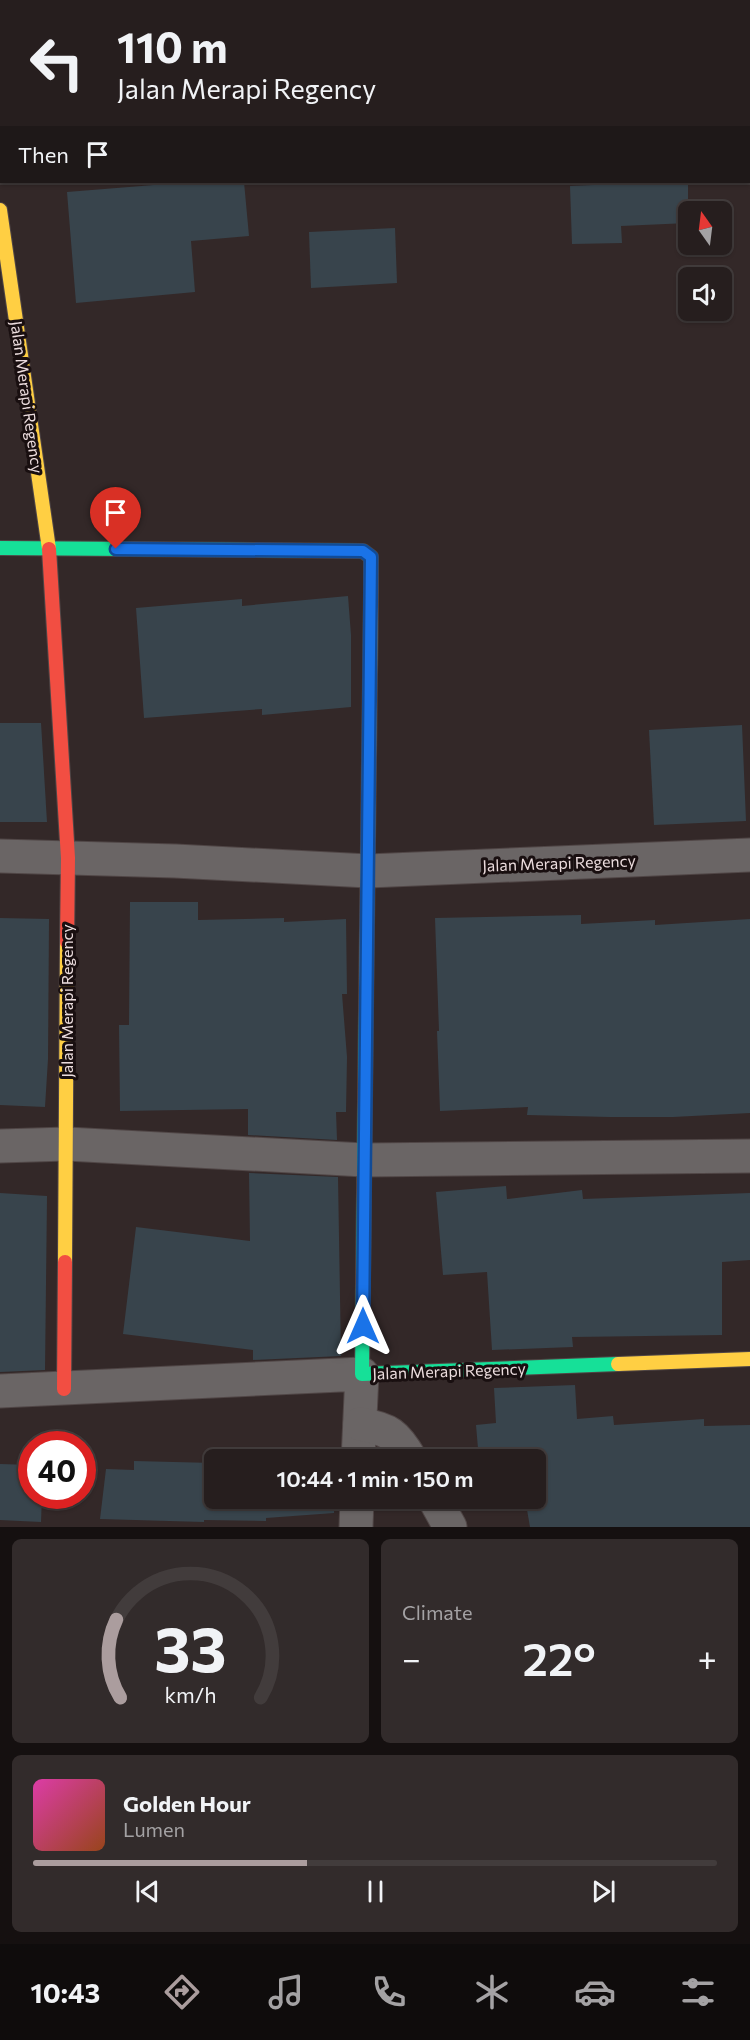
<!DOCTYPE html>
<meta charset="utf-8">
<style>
body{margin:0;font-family:Commissioner,sans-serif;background:#322b2b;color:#f1f3f6;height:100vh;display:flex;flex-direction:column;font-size:22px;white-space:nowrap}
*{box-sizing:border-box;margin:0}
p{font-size:20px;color:#a4a2a4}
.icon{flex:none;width:33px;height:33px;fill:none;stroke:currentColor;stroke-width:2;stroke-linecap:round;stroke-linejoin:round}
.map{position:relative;height:1527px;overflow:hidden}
.drawer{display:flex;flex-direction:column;gap:12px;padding:12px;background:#151010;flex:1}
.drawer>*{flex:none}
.top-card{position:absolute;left:0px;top:0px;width:750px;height:183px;box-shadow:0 2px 4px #0004,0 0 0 2px #423c3c;background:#261e1e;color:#f1f3f6;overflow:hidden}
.needle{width:39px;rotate:346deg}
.controls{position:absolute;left:678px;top:201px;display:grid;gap:12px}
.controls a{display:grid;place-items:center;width:54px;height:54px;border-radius:9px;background:#261e1e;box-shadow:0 2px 4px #0004,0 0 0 2px #423c3c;font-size:30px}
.speed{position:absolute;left:18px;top:1431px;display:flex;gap:12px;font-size:30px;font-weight:700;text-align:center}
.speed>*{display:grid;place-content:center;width:78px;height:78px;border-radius:50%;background:#261e1e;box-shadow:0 2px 4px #0004,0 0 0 2px #423c3c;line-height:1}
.speed .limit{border:9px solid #d22;background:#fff;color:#111}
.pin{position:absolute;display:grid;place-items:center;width:51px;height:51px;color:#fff;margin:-62px -26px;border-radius:50% 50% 50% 0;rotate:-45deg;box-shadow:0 0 6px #0007}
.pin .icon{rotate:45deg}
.me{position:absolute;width:66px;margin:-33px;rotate:0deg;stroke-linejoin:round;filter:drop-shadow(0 0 4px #0008)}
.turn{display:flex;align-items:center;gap:21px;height:126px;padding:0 18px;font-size:27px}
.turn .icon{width:78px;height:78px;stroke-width:2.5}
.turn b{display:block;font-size:42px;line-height:51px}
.then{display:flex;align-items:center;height:57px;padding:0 18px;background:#0003;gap:12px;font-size:22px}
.big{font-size:45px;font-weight:600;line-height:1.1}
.drawer .tile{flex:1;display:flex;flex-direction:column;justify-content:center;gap:9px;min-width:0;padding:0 21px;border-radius:9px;background:#322b2b}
.drawer .dial{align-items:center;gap:0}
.dial svg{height:156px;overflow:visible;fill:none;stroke:#423c3c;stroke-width:7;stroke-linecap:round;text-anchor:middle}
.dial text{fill:#f1f3f6;stroke:none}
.song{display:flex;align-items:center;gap:18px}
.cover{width:72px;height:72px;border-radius:9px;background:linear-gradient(135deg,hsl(320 70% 55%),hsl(20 70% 35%))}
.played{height:6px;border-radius:3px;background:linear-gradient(90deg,#ab9d9e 40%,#423c3c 40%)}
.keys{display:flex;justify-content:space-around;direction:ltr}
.heat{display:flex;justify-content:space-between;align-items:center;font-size:33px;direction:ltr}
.drawer .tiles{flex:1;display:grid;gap:12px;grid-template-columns:1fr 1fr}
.tile:last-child{grid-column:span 2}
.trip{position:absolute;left:204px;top:1449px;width:342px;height:60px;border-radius:9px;background:#261e1e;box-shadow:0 2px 4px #0004,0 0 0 2px #423c3c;font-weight:600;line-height:60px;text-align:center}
.menu{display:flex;height:96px;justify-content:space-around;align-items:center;background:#0f0c0c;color:#a4a2a4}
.menu .icon{width:42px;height:42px}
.menu .current{color:#ab9d9e}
.menu b{font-size:27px;color:#f1f3f6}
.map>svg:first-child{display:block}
.building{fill:#38444c}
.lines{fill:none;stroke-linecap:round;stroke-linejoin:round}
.street-casing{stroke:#504646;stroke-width:35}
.fast-casing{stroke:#504646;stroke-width:16}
.slow-casing{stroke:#504646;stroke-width:16}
.jam-casing{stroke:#504646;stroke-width:16}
.street{stroke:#6a6565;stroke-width:33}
.fast{stroke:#16e098;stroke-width:14}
.slow{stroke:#ffcf43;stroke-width:14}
.jam{stroke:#f24e42;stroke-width:14}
.route-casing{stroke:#114b97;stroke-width:15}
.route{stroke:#1a73e8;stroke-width:10}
.labels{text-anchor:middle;stroke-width:6;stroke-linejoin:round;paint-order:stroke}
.street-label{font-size:16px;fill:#ebdcdd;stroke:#190f10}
</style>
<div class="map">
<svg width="750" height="1527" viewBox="0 0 750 1527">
<rect width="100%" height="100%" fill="#332828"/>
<g class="building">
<polygon points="191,182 244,182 249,236 191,241 195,292 76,303 67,192"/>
<polygon points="664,182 688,182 688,223 621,226 622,243 572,244 570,186"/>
<polygon points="395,228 397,283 311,288 309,232"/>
<polygon points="348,596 351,635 351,707 262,715 262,709 144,718 136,608 242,599 242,606"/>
<polygon points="0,723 41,723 47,822 0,822"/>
<polygon points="742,725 746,821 654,825 649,730"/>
<polygon points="130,902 198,902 198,920 284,918 284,922 346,919 347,994 342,994 347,1057 346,1112 336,1112 337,1140 248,1135 248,1109 120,1111 119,1025 129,1025"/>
<polygon points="581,915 581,924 655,920 655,925 750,919 750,1113 673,1117 610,1117 527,1115 528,1107 440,1111 437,1031 439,1031 435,918"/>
<polygon points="0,918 49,919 48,1059 45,1107 0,1105"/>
<polygon points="249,1173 338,1177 341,1356 253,1360 253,1350 123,1334 136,1227 250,1241"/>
<polygon points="506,1186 507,1199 582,1190 583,1199 750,1193 750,1260 722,1262 722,1335 572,1337 573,1347 492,1350 487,1272 443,1275 436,1192"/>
<polygon points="0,1193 47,1196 45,1370 0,1372"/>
<polygon points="575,1385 577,1419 613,1416 614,1425 704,1419 704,1426 750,1425 750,1527 530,1527 525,1498 536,1498 536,1460 479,1460 476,1425 496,1423 494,1388"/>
<polygon points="134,1461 214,1463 214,1498 334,1498 334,1513 266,1518 266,1521 204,1520 204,1522 100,1519 106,1469 134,1470"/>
<polygon points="0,1464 32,1465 32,1496 42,1496 41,1522 0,1520"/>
</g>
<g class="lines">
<defs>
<g id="street">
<polyline points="515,2 515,0"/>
<polyline points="0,856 175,861 368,871 750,855"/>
<polyline points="0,1146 67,1144 364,1160 750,1156"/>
<polyline points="0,1391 362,1374 358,1460"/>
<path d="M 360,1424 C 389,1429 396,1434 411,1460"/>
<polyline points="434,1498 450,1527"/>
<polyline points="356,1527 357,1498"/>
</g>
<g id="fast">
<polyline points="0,78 2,78"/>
<polyline points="0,548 363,551 371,557 371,592"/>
<polyline points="366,1010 362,1374 618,1364"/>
</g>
<g id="slow">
<polyline points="0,210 49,549"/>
<polyline points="366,1010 371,592"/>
<polyline points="65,1262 67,942"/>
<polyline points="618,1364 750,1359"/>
</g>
<g id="jam">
<polyline points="748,76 750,76"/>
<polyline points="49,549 68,858 67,942"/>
<polyline points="64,1389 65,1262"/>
</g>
</defs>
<use href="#street" class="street-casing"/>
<use href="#fast" class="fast-casing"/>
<use href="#slow" class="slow-casing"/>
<use href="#jam" class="jam-casing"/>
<use href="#street" class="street"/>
<use href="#fast" class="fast"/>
<use href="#slow" class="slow"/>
<use href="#jam" class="jam"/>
</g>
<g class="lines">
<defs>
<polyline id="route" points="116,549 363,551 371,557 363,1326"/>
</defs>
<use href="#route" class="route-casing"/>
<use href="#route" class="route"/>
</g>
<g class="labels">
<g class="street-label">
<text transform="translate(27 397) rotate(82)" y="6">Jalan Merapi Regency</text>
<text transform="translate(559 863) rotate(-2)" y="6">Jalan Merapi Regency</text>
<text transform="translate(67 1001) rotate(-90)" y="6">Jalan Merapi Regency</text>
<text transform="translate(449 1371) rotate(-2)" y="6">Jalan Merapi Regency</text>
</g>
</g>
</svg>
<div class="controls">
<a><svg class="needle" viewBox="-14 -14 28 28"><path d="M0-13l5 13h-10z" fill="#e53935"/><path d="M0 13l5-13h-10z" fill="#a4a2a4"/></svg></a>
<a><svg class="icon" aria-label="sound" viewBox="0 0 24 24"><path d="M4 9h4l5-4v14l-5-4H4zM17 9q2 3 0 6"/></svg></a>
</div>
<div class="speed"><div class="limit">40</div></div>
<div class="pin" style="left:116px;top:549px;background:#d93025"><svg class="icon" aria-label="arrive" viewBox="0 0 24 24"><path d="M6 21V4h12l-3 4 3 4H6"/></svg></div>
<svg class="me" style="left:363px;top:1326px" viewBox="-20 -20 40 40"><path d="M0-17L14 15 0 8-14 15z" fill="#1a73e8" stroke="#fff" stroke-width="4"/></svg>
<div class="trip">10:44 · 1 min · 150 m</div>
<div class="top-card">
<div class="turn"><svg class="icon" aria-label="left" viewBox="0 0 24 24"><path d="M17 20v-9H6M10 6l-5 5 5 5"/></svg><div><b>110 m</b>Jalan Merapi Regency</div></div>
<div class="then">Then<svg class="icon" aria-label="arrive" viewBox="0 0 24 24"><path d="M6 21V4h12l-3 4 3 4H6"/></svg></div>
</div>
</div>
<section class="drawer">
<div class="tiles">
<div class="tile dial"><svg viewBox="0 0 100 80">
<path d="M14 69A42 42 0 1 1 86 69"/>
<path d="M14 69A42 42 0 0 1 12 29" stroke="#ab9d9e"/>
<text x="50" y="56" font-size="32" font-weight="700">33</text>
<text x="50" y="72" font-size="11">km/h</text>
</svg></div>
<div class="tile"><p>Climate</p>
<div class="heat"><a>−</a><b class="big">22°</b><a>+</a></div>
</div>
<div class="tile">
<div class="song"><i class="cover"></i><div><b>Golden Hour</b><p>Lumen</p></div></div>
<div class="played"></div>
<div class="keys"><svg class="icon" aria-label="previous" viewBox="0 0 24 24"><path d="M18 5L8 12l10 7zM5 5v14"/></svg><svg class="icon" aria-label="pause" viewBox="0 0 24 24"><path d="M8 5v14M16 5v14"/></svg><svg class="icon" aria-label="next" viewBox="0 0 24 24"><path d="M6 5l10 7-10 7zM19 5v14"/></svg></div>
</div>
</div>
</section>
<nav class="menu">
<b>10:43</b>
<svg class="icon current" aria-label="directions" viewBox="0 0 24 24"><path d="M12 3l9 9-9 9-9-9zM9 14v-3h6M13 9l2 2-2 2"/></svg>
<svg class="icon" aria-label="music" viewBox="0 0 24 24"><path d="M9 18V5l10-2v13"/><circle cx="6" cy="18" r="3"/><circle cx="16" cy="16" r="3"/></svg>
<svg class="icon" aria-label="phone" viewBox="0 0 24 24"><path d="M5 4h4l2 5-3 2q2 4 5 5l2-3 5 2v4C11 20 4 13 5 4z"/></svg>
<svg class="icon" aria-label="climate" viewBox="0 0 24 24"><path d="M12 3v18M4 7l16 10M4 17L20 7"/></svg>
<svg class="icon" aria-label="car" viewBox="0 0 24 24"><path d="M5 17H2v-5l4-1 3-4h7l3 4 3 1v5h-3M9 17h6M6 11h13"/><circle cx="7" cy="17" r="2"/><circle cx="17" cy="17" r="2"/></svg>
<svg class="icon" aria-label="filters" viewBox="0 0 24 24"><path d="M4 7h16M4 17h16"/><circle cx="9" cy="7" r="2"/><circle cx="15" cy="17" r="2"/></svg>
</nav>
